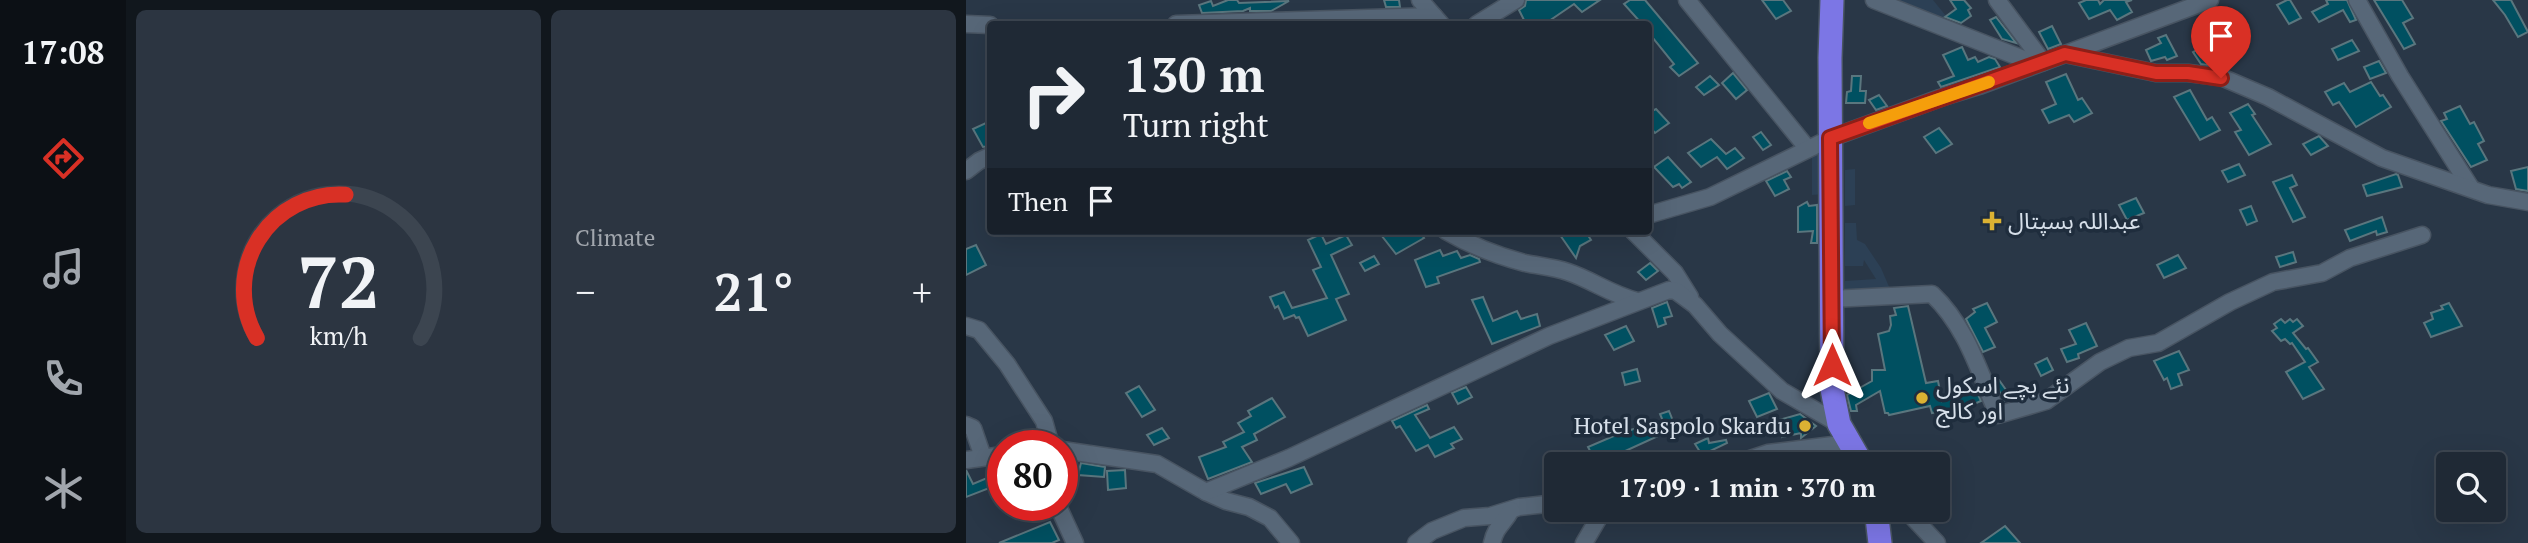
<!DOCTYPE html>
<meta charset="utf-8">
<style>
body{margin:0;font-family:"PT Serif","Noto Sans Arabic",serif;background:#2c3541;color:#f1f3f6;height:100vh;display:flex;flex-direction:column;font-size:26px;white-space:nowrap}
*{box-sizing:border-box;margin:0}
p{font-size:23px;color:#a1a6ad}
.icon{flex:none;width:38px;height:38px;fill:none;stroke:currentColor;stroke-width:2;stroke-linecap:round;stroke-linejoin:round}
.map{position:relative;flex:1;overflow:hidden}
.details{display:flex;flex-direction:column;gap:10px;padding:10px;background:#11171d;width:840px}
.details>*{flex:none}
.top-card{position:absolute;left:21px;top:21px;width:665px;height:214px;border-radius:7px;box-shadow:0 7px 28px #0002,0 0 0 2px #3c4550;background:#1f2935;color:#f1f3f6;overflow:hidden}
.tools{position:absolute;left:1470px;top:452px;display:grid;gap:14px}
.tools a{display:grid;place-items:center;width:70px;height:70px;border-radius:7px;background:#1f2935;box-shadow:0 7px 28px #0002,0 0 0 2px #3c4550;font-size:35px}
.speed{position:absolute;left:21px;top:430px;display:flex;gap:14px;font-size:35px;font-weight:700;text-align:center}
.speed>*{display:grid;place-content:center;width:91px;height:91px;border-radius:50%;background:#1f2935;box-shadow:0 7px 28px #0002,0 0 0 2px #3c4550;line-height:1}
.speed .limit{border:10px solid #d22;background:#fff;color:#111}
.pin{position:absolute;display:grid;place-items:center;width:60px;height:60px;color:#fff;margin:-72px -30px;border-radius:50% 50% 50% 0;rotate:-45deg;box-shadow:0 0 7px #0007}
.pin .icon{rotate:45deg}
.me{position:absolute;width:77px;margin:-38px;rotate:0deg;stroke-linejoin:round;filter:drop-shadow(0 0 5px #0008)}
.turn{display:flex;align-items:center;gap:24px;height:147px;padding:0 21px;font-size:32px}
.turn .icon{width:91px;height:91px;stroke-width:2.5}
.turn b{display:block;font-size:49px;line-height:60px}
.then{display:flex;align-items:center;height:66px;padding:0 21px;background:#0003;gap:14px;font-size:26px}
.big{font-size:52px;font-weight:600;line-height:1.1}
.details .widget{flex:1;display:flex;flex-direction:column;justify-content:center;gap:10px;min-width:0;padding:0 24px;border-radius:10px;background:#2c3541}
.details .dial{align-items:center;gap:0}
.dial svg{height:182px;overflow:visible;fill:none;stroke:#3c4550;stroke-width:7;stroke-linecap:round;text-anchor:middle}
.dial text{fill:#f1f3f6;stroke:none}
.heat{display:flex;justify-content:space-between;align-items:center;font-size:38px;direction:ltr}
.details .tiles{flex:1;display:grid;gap:10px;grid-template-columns:repeat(2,1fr)}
.trip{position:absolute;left:578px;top:452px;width:406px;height:70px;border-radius:7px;background:#1f2935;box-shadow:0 7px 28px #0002,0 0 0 2px #3c4550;font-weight:600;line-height:70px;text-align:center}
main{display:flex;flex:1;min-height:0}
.tabs{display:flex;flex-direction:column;width:126px;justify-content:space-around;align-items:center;background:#0c1015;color:#a1a6ad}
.tabs .icon{width:49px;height:49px}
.tabs .current{color:#d93025}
.tabs b{font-size:32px;color:#f1f3f6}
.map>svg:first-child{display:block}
.built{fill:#2c4055}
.building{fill:#005061;stroke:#5a767e;stroke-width:2}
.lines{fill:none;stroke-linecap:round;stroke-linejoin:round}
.minor-casing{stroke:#485462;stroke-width:19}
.highway-casing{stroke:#485462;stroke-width:26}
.minor{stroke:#576778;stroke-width:16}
.highway{stroke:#7c76e5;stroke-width:23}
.route-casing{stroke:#8d1f18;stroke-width:18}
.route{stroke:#d93025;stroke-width:12}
.slow{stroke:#f59e0b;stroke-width:12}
.poi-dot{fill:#dbb233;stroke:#1f2d3d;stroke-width:2.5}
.labels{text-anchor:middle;stroke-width:7;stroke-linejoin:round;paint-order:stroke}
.poi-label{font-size:23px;fill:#d7e0ea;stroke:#1f2d3d;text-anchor:start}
</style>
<main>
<nav class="tabs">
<b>17:08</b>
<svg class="icon current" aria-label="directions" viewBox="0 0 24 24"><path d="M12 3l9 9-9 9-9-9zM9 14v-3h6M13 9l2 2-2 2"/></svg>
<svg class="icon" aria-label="music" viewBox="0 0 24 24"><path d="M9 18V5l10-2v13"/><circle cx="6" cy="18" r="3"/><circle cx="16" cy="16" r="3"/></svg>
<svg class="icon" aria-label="phone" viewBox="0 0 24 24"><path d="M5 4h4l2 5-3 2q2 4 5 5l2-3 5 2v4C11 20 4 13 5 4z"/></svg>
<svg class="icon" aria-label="climate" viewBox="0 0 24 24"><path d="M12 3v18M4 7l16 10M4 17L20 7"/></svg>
</nav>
<section class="details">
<div class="tiles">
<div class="widget dial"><svg viewBox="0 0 100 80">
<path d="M14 69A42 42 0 1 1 86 69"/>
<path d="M14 69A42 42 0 0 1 53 6" stroke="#d93025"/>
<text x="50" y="56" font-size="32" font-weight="700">72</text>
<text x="50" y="72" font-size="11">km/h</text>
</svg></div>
<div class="widget"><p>Climate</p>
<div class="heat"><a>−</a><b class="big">21°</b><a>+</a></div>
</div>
</div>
</section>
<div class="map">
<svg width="1562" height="543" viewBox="0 0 1562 543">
<rect width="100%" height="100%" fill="#293747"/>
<g class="built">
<polygon points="926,0 967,0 980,16 975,19 941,3 938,5"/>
<polygon points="858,153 858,194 846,195 846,154"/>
<polygon points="889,169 889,205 879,206 879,170"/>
<polygon points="879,223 890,223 891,240 899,244 915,268 924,289 878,293 879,281 910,279 898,260 897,266 879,266"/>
</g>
<g class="building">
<polygon points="262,0 271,0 273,3 323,1 305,11 284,11 284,8 277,11 236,13 233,5 245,1 247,6"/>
<polygon points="418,0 433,0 434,7 420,7"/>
<polygon points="560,0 634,0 616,12 608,4 580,23 560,24 553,10 559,6"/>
<polygon points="664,0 679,0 732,63 713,76 704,67 708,64 682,32 682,24 676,24 658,4"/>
<polygon points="796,0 817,0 825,11 810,19"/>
<polygon points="984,0 998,0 1005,8 1002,10 1005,16 995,23 979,17 990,9"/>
<polygon points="1120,0 1132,0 1134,4 1138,0 1166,0 1160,2 1166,12 1151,20 1144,10 1123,19 1113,3"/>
<polygon points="1321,0 1324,0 1335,18 1323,24 1311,5"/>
<polygon points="1360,0 1381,0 1390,20 1384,22 1377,10 1353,22 1346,12 1362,4"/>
<polygon points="1408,0 1436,0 1447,18 1437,23 1449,44 1438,49"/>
<polygon points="1527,0 1545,0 1562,32 1552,37 1539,15"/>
<polygon points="1030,17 1050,43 1036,39 1024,20"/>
<polygon points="1086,26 1095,44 1082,49 1073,32"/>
<polygon points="1200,35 1211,56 1201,60 1199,57 1185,61 1180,50 1195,43 1192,38"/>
<polygon points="1386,40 1393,51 1372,60 1366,49"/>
<polygon points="1246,42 1256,56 1241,65 1235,64 1227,52"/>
<polygon points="996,47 1002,60 1009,57 1012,62 1023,57 1029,59 1034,67 975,87 972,82 988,76 977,55"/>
<polygon points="1413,61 1420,73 1404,79 1398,67"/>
<polygon points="767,73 781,90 770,99 756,83"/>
<polygon points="1100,74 1112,100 1116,98 1126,113 1108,122 1103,115 1083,123 1076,110 1090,104 1080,82"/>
<polygon points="744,76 753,85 738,95 730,87"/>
<polygon points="886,76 895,76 894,91 900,91 899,103 880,103 881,92 885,91"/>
<polygon points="1405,82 1414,96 1417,95 1425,107 1390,127 1373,102 1367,105 1359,92 1378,83 1384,92"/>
<polygon points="1224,90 1241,120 1246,117 1254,130 1234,140 1208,97"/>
<polygon points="913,95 921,106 910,110 903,100"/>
<polygon points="1282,104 1289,114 1286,115 1305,144 1283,155 1269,132 1275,130 1264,113"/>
<polygon points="1494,106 1504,124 1508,122 1518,141 1512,144 1521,160 1505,167 1475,121 1481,119 1478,113"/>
<polygon points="690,109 703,123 689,133 682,125 682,113"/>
<polygon points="22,122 24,127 24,146 17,147 7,129"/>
<polygon points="973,128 986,144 970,153 958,137"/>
<polygon points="795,132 805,145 797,150 787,137"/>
<polygon points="1353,136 1362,146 1345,155 1337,144"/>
<polygon points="745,139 760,154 769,148 778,158 761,169 751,157 735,167 722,153"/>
<polygon points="702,157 725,182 716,188 713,184 707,187 688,167"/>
<polygon points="1273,164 1279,175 1262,182 1256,171"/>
<polygon points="1562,167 1562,191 1550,189 1545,171"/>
<polygon points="821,171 825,177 818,180 823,189 809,196 800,181"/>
<polygon points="1430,174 1432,175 1436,187 1401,196 1397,185"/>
<polygon points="1326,175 1331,185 1324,188 1339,217 1327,222 1307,182"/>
<polygon points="1170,198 1178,213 1161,220 1153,205"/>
<polygon points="841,202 843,206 851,205 851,243 845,243 847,231 832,232 832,207"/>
<polygon points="1285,206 1291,221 1281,225 1274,210"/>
<polygon points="1416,217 1421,232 1411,235 1410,231 1384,241 1379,230"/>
<polygon points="412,231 453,231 458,238 430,254"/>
<polygon points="602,231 619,231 625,240 614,246 610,258 594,235"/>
<polygon points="355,234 360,244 380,235 386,245 365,255 383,294 370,299 380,320 342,336 333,317 330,318 328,315 318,319 312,306 309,308 304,297 318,292 326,308 361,298 347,270 355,267 342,240"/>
<polygon points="10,245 20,265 0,275 0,249"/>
<polygon points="474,250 477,256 491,251 495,258 504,255 513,259 514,262 471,277 473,283 460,287 449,260"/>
<polygon points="1327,252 1330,262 1314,267 1310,257"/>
<polygon points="1212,255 1220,268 1198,278 1191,265"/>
<polygon points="408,256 413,264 399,271 394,263"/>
<polygon points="684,263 692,271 680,280 672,272"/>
<polygon points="517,297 527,321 551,311 555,319 571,314 574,326 526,344 506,300"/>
<polygon points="701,302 706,316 698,318 700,324 692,327 686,308"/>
<polygon points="1021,303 1031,322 1019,328 1029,347 1017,352 1000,319 1009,312 1007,309"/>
<polygon points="1483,303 1496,326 1465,337 1458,323 1467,319 1465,313 1477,309 1475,306"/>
<polygon points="942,306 960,383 972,381 976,401 996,392 998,395 1010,390 1015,401 1001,407 1002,410 990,416 986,409 966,413 964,406 923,415 922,413 919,413 914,391 890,405 891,411 885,411 881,395 906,381 906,370 919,370 912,334 923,331 925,325 924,316 930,315 928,308"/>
<polygon points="1315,319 1319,323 1324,319 1327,322 1331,319 1337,326 1327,333 1340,349 1342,348 1352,362 1343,367 1358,389 1337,399 1320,372 1339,362 1326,343 1324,344 1319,339 1315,341 1306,331 1311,328 1308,324"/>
<polygon points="1120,323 1131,346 1112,354 1113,358 1101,362 1095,349 1110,344 1103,330"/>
<polygon points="660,326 668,341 648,350 639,335"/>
<polygon points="1213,351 1223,370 1212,374 1216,385 1205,389 1201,378 1198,380 1188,361"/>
<polygon points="1081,358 1087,370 1075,376 1069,364"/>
<polygon points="671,369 674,381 659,385 656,373"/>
<polygon points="1033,380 1045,397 1037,401 1030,382"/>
<polygon points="173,386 189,410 176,417 160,393"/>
<polygon points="500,387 506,397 492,404 486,393"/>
<polygon points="803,393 811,409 791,417 783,401"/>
<polygon points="306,398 319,417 288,434 291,440 276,447 286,462 242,479 233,457 260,447 257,442 278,432 272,423 285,416 282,411"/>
<polygon points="461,405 463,409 449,415 464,438 488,427 496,439 485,444 488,448 469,457 462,445 450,451 434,426 430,428 426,421"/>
<polygon points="703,411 711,431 692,436 631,464 622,447 657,432 697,421 694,414"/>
<polygon points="834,414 850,426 835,438 835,433 816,437 813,420"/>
<polygon points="196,428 203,438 188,445 181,435"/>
<polygon points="742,438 743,443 760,440 761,443 736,455 729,444"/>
<polygon points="115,463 139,467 138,477 112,475"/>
<polygon points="338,467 346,484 325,493 320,484 295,494 289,483"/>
<polygon points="0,470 7,484 21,478 26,487 0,497"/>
<polygon points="159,470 160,488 142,490 141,471"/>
<polygon points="84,522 93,540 86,543 33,543"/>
<polygon points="1039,526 1054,543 1015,543"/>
</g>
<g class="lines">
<defs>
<g id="minor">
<polyline points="454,0 475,24"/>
<polyline points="721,0 842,149"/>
<polyline points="908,0 1070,64"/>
<polyline points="1031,0 1077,62"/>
<polyline points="1391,0 1434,76 1505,188"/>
<polyline points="0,24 24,25"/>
<polyline points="210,24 468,16"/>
<polyline points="511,24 550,0"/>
<polyline points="1099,54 1190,73 1222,73 1255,77 1302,97 1416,158 1522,195 1562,202"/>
<polyline points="0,171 13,161 24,156"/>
<polyline points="682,215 744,197 865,138 974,98 1013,86 1244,0"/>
<path d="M 480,231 C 504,245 532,256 559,263 C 573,266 588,267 602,272 C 626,280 646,295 671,301"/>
<polyline points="667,231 709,273 724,297"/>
<path d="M 865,299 L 966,294 C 1001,327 1013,372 1032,415 L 1080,401 L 1134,362 L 1163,348 L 1192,343 L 1264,302 L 1307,282 L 1356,273 L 1384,258 L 1456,235"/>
<polyline points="0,326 13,330 41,364 78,421 85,446"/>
<polyline points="0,425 7,428 17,457"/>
<polyline points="96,450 191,464 240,492 260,501 283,507 304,518 325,543"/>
<polyline points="0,460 37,455"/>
<polyline points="769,464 802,453 883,443"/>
<polyline points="240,492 323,458 583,336 703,290 710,291 729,305 754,334 816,391 873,424"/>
<polyline points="92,506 109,543"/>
<polyline points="939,509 971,543"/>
<polyline points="450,543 466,531 498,518 524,516 553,507 590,503"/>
<path d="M 526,543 C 530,525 538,524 545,510"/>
<polyline points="618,543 638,509"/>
</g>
<g id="highway">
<polyline points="866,0 864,58 866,389 873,424 896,464"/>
<polyline points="910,509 914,543"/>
</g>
</defs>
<use href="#minor" class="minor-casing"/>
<use href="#highway" class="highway-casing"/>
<use href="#minor" class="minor"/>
<use href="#highway" class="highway"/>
</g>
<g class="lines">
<defs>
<polyline id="route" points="866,365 864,138 1099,54 1190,73 1222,73 1255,78"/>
</defs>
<use href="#route" class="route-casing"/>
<use href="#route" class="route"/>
<polyline class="slow" points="903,123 1023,82"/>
</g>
<g class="poi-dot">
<path d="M1022.5 210.5h7v7h7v7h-7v7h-7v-7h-7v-7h7z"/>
<circle cx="956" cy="398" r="7"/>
<circle cx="839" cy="426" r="7"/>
</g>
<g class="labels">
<g class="poi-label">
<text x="1042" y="229">عبداللہ ہسپتال</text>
<text x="970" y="393">نئے بچے اسکول<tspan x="970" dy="26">اور کالج</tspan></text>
<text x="825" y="434" text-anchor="end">Hotel Saspolo Skardu</text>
</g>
</g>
</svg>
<div class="tools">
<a><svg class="icon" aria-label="search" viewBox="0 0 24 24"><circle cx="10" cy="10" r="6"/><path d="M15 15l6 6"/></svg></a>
</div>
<div class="speed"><div class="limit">80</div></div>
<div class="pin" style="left:1255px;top:78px;background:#d93025"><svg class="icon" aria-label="arrive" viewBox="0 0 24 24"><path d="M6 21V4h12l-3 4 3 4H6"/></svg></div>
<svg class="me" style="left:866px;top:365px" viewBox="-20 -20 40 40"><path d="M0-17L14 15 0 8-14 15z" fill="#d93025" stroke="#fff" stroke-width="4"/></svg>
<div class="trip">17:09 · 1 min · 370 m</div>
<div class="top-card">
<div class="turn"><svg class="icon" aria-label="right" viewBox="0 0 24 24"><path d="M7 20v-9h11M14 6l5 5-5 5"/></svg><div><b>130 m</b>Turn right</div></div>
<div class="then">Then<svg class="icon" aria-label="arrive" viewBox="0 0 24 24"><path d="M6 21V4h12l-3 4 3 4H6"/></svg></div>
</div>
</div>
</main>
